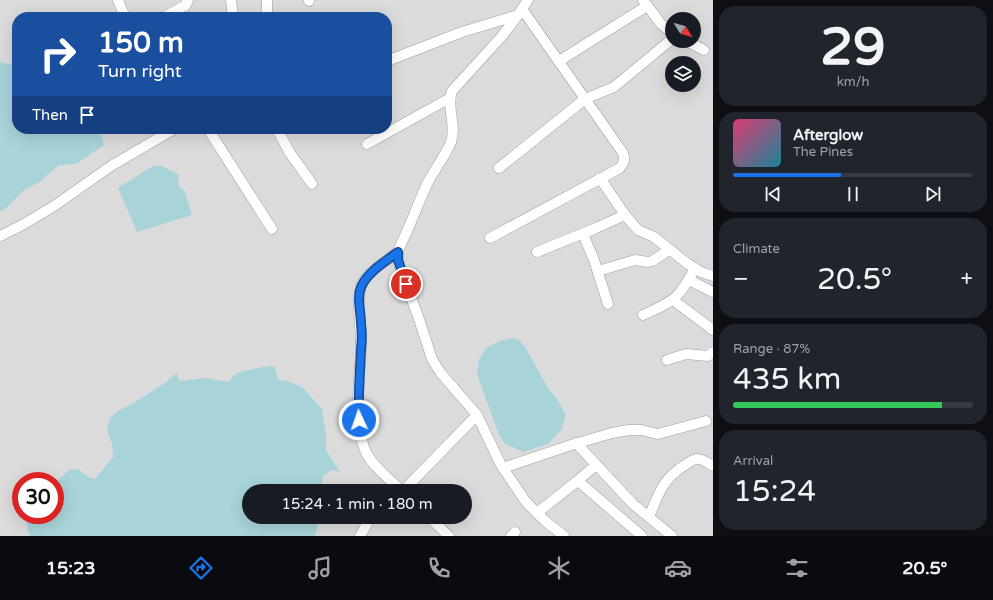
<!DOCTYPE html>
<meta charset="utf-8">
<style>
body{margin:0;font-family:"Varela Round",sans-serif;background:#20242c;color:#f1f3f6;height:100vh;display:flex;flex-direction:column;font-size:15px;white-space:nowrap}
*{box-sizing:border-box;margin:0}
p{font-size:13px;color:#9ea1a6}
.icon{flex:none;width:22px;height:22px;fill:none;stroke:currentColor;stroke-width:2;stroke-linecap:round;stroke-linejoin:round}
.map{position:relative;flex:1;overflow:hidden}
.panel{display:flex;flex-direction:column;gap:6px;padding:6px;background:#0d0f14;width:280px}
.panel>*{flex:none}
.top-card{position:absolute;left:12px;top:12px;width:380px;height:122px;border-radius:16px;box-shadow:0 4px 16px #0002;background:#1a4fa0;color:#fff;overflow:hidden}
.needle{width:26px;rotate:127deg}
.tools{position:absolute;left:665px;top:12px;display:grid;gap:8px}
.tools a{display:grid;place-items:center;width:36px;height:36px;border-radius:50%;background:#171b24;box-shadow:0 4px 16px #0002;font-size:20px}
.speed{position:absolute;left:12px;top:472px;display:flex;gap:8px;font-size:20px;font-weight:700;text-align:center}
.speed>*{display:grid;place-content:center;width:52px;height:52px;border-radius:50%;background:#171b24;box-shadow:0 4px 16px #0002;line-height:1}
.speed .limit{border:6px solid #d22;background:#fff;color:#111}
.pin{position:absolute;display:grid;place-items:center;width:34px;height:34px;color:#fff;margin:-17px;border:2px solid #fff;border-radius:50%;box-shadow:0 1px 4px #0007}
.me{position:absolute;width:44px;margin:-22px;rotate:357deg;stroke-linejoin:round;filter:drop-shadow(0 0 3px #0008)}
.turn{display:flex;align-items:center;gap:14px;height:84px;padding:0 20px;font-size:18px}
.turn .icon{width:52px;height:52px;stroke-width:2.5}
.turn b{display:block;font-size:28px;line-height:34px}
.then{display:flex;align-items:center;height:38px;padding:0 20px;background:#0003;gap:8px;font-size:15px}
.big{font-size:30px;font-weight:600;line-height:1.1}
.panel .tile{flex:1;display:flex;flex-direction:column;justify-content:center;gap:6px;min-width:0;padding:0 14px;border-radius:16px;background:#20242c}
.panel .dial{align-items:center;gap:0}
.dial b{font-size:52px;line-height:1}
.song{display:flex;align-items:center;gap:12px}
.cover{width:48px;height:48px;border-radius:6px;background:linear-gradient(135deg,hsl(340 70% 55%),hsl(190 70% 35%))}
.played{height:4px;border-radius:2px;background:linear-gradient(90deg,#1a73e8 45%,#363941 45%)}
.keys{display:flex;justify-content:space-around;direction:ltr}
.heat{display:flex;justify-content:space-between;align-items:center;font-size:22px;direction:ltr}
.charge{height:6px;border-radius:3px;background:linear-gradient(90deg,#34c759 87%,#363941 0)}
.trip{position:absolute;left:242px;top:484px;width:230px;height:40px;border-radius:20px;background:#171b24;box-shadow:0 4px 16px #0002;font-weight:600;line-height:40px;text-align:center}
.dock{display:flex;height:64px;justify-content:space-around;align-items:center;background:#090b0e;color:#9ea1a6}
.dock .icon{width:28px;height:28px}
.dock .current{color:#1a73e8}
.dock b{font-size:18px;color:#f1f3f6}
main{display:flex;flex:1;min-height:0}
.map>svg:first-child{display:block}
.residential{fill:#dcdbdb;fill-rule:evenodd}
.water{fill:#a7d3d9}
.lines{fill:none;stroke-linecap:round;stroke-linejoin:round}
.minor-casing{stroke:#9f9f9f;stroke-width:11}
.minor{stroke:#fff;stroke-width:10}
.route-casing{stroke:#114b97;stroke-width:10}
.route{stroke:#1a73e8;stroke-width:7}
</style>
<main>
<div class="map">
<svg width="713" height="536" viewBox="0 0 713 536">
<rect width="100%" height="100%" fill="#eeeae4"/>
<path class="residential" d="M 0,0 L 713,0 L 713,536 L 0,536 ZM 17,17 L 387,17 L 387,129 L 17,129 ZM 672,19 L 694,19 L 694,41 L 672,41 ZM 672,63 L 694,63 L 694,85 L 672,85 ZM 21,481 L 55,481 L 55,515 L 21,515 ZM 249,491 L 465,491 L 465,517 L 249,517 Z"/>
<g class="water">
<polygon points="0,62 17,66 17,129 99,129 104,145 76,164 59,165 38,183 25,189 3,211 0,211"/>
<polygon points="153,166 162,166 179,175 178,183 180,188 184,189 192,215 137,232 118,188"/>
<polygon points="512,338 519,340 525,347 548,388 557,399 566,415 561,430 548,444 523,452 505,444 499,435 477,374 479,360 486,348 500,341"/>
<path d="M 269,366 L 275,367 L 278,380 L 287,381 L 302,387 L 322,409 L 326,435 L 326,450 L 340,472 L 332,470 L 322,477 L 322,491 L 249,491 L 249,517 L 320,517 L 315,536 L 31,536 L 28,532 L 26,520 L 29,515 L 55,515 L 55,483 L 69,470 L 78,469 L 88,477 L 95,479 L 113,457 L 112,443 L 107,430 L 110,418 L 118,411 L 135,402 L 165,383 L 177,373 L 179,381 L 206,378 L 229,382 C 231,379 233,376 236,374 C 242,370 260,368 269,366 Z"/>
</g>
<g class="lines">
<defs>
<g id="minor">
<polyline points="118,0 125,17"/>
<polyline points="231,0 233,17"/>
<polyline points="267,0 267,14"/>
<polyline points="643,0 661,24 672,33"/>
<polyline points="309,1 309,0"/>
<path d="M 518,15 L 502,36 L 452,91 C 446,108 457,125 451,142 C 445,156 435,169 428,182 C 418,203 411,224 401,244 L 398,252 L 398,260 L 401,271 L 418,316 L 432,359 L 440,372 L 477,415 L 501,465 L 526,502 L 545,521 L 564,536"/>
<polyline points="164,17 186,5 188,0"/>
<polyline points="686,41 704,50"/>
<polyline points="387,61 462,32 518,15 528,0"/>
<polyline points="559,61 647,6"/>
<polyline points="208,129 272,229"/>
<polyline points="277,129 290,153 312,184"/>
<polyline points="367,144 450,98"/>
<polyline points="499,168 585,99 614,87 672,39"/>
<polyline points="600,178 625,215 638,230 654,237 688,264 701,272 713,276"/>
<polyline points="583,234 594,260 608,304"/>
<polyline points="0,236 24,224 54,206 111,166 174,129"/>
<path d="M 490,238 L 620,168 C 624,163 625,160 623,153 L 522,9"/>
<path d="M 398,252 C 386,261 370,270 362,284 C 356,296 361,327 361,342 C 361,377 352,416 365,450 C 370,464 391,481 402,491"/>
<polyline points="537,252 596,228 625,215"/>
<polyline points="598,271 635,260 648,262 652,261 669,250"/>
<polyline points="689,280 713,292"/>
<polyline points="673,300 713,330"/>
<path d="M 643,315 C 674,301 679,299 695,268"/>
<polyline points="667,360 686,354 708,356 713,352"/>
<polyline points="576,443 633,504 672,536"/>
<polyline points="503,468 571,445 612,433 629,430 641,430 658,434 706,421"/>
<polyline points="578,481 642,536"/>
<polyline points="403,491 477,415"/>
<polyline points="537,513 576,482 596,465"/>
<polyline points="429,517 449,536"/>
<path d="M 649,517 C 658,495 663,478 685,465 C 688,463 692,460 696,459 C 701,458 708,463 713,466"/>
<polyline points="360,536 371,517"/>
<polyline points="511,536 515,532"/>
</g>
</defs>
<use href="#minor" class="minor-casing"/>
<use href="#minor" class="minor"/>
</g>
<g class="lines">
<defs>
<path id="route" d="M 359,420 C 358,395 360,373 361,349 C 362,341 362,332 361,324 C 361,311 356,297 362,285 C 369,271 386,261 398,252 L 398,260 L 406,284"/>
</defs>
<use href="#route" class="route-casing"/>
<use href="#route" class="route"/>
</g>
</svg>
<div class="tools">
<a><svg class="needle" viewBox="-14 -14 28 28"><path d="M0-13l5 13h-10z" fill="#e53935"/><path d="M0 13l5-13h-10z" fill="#9ea1a6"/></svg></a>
<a><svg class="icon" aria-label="layers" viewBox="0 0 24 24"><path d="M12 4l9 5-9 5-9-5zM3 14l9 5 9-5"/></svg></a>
</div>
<div class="speed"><div class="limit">30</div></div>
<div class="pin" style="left:406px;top:284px;background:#d93025"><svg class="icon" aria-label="arrive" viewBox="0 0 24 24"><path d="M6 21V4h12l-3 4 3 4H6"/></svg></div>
<svg class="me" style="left:359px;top:420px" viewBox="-20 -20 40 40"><circle r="17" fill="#1a73e8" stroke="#fff" stroke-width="3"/><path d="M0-11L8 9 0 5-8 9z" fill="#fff"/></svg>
<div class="trip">15:24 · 1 min · 180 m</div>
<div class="top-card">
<div class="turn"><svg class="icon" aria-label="right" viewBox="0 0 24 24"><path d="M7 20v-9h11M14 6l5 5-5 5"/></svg><div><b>150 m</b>Turn right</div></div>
<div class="then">Then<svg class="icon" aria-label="arrive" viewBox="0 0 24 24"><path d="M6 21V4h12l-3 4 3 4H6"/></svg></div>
</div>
</div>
<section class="panel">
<div class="tile dial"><b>29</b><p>km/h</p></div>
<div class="tile">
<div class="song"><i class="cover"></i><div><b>Afterglow</b><p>The Pines</p></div></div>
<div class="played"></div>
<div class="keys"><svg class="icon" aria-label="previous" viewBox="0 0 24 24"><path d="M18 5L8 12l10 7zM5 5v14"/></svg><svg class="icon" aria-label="pause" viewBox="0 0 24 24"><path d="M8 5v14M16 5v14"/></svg><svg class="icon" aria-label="next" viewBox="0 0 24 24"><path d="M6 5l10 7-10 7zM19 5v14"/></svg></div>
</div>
<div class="tile"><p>Climate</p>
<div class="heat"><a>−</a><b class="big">20.5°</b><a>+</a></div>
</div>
<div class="tile"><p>Range · 87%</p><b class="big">435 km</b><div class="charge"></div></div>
<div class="tile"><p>Arrival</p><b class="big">15:24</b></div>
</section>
</main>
<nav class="dock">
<b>15:23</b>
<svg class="icon current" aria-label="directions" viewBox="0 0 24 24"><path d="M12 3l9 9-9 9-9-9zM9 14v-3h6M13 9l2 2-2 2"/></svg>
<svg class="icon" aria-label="music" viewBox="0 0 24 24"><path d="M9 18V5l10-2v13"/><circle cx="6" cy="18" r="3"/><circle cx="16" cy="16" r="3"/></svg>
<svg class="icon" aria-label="phone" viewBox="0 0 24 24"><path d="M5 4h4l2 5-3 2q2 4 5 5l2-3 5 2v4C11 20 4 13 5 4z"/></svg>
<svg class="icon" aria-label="climate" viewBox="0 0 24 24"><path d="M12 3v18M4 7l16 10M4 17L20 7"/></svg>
<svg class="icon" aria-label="car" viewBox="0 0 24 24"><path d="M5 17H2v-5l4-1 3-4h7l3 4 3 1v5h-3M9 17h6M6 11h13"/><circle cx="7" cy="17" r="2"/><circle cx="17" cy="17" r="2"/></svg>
<svg class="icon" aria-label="filters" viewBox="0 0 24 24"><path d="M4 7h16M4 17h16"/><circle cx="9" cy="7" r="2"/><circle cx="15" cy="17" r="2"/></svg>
<b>20.5°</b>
</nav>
